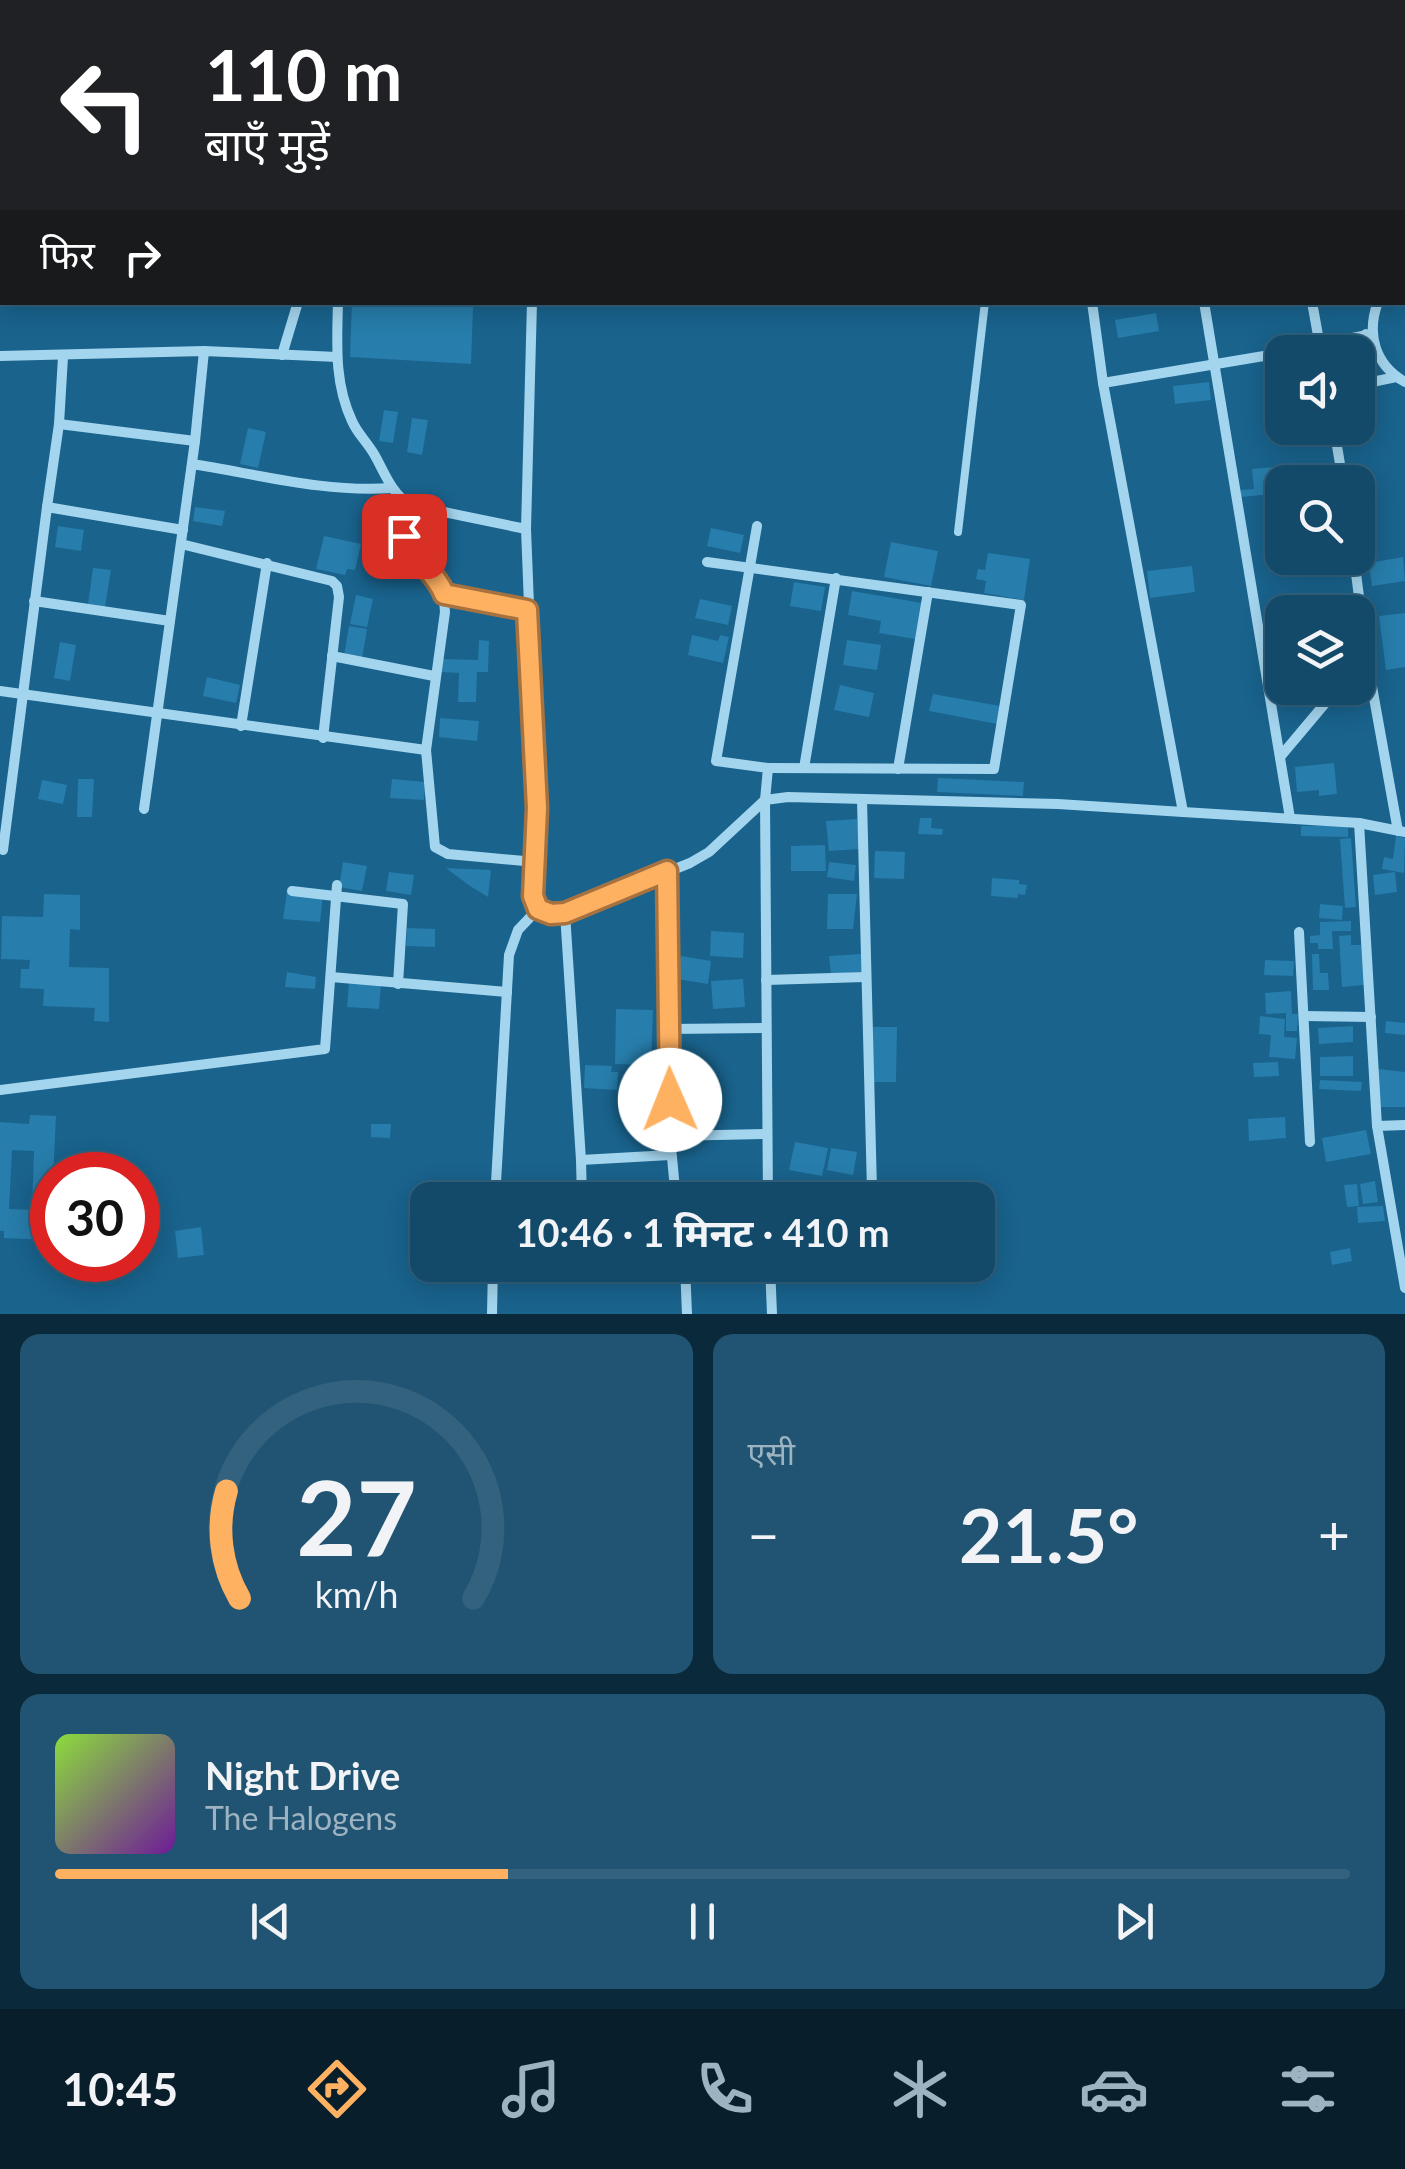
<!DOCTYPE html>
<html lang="hi">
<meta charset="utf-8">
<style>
body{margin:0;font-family:Lato,"Noto Sans Devanagari",sans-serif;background:#205472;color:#f1f3f6;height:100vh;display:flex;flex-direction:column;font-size:38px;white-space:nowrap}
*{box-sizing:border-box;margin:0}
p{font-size:32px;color:#9db3c1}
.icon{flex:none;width:55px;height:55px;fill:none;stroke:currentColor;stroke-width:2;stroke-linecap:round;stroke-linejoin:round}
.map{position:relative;height:1314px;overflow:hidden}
.panel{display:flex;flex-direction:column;gap:20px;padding:20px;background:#0a293a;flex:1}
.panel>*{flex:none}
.guide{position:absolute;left:0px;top:0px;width:1405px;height:305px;box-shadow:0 5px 25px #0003,0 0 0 2px #32627e;background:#202124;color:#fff;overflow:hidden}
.tools{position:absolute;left:1265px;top:335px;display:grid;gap:20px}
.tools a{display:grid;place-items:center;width:110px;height:110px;border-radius:20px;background:#134a6a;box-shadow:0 5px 25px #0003,0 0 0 2px #32627e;font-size:50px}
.speed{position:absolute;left:30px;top:1152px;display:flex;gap:20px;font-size:50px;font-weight:700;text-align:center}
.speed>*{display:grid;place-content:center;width:130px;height:130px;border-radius:50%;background:#134a6a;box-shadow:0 5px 25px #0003,0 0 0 2px #32627e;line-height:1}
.speed .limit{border:15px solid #d22;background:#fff;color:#111}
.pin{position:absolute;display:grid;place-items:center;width:85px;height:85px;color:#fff;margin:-42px;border-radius:20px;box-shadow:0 5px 15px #0006}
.me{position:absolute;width:110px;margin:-55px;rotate:359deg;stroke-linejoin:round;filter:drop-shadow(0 0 8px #0008)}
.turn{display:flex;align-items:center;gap:35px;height:210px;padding:0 40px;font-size:45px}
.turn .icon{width:130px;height:130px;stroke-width:2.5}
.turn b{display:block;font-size:70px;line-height:85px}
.then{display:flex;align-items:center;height:95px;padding:0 40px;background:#0003;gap:20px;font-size:38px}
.big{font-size:75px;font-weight:700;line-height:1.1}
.panel .tile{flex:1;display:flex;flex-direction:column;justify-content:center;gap:15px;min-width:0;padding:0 35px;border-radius:20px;background:#205472}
.panel .dial{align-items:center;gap:0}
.dial svg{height:260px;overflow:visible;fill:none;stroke:#32627e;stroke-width:7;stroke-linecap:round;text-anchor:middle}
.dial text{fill:#f1f3f6;stroke:none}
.song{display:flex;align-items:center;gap:30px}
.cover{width:120px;height:120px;border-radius:15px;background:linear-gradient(135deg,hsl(90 70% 55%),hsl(280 70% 35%))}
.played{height:10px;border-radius:5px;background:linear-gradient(90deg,#ffb162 35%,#32627e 35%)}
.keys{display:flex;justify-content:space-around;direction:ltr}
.heat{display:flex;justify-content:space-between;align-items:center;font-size:55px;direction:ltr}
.panel .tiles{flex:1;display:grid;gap:20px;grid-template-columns:1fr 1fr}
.tile:last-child{grid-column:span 2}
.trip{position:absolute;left:410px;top:1182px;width:585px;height:100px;border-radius:20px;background:#134a6a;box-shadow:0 5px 25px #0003,0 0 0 2px #32627e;font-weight:700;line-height:100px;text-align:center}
.tab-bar{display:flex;height:160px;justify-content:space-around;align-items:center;background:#081e2a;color:#9db3c1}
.tab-bar .icon{width:70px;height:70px}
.tab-bar .selected{color:#ffb162}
.tab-bar b{font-size:45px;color:#f1f3f6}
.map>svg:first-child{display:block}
.building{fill:#277dab;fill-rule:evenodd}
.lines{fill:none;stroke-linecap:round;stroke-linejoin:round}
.service{stroke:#a4d5ee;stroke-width:8}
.minor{stroke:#a4d5ee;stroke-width:10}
.tertiary{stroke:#a4d5ee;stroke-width:18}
.trunk{stroke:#f6fbff;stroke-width:22}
.route-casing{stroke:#a67340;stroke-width:25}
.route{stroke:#ffb162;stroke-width:18}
</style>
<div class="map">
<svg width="1405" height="1314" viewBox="0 0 1405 1314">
<rect width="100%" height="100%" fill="#19638d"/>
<g class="building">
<polygon points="352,302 473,307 471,364 350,357"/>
<polygon points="1156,313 1159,331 1118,338 1115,320"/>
<polygon points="1209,382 1211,400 1175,404 1173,386"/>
<polygon points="384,410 398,412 393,443 379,441"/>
<polygon points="412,418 428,420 422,455 407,452"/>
<polygon points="248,428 266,432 258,468 240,464"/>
<polygon points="1286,466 1287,482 1282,482 1282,493 1241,497 1241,490 1254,489 1252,469"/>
<polygon points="195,507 225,511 222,526 193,521"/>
<polygon points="427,520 446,524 437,561 419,557"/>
<polygon points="58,526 84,530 81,551 55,547"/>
<polygon points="711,528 744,535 740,553 707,546"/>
<polygon points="324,536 361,544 355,570 347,569 345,575 316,569"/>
<polygon points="891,542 938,551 931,586 884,577"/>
<polygon points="988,553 1030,559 1024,600 984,593 986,581 976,579 978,569 985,570"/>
<polygon points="1403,557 1405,581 1372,586 1369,563"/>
<polygon points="1192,566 1195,592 1150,598 1147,571"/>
<polygon points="93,568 111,570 105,607 88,604"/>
<polygon points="794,582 825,587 821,611 790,606"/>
<polygon points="852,591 922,603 915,639 879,633 881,621 848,615"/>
<polygon points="356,595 373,599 367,627 350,624"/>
<polygon points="700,599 732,606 728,625 695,618"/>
<polygon points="1405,613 1405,667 1386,670 1379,616"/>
<polygon points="349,626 367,629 362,659 344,656"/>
<polygon points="692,635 718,641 720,635 729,637 723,663 688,655"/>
<polygon points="479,640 489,641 488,672 477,672 476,702 458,702 459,673 441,672 441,659 478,660"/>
<polygon points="847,640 881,645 877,670 843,665"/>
<polygon points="60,642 76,645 70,681 54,678"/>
<polygon points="207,677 240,685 236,703 203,696"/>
<polygon points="840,685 874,693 869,717 834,710"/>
<polygon points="933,694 1000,706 997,724 929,711"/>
<polygon points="440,718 479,721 477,741 439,737"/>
<polygon points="1334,763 1337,794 1319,796 1319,790 1297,792 1295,767"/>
<polygon points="938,778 1024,782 1023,796 937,792"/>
<polygon points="78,779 94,779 92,817 77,817"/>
<polygon points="392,779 425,782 424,800 390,798"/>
<polygon points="42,780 67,785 63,804 38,799"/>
<polygon points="920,818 932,818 931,828 943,829 942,835 918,834"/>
<polygon points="857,819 860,849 829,851 826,821"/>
<polygon points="1348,825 1348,837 1301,836 1301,826"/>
<polygon points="1396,836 1405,838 1404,873 1382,869 1384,857 1393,859"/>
<polygon points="1351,838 1356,907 1345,908 1340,839"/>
<polygon points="825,845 826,871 791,871 791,846"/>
<polygon points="875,851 905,852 904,879 874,878"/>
<polygon points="343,862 367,866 362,891 339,887"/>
<polygon points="829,862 856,865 854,881 827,877"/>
<polygon points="446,868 491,870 488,897 470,886"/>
<polygon points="389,872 414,875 411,895 386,891"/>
<polygon points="1395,872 1397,892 1375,895 1373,875"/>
<polygon points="992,878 1019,880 1019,884 1027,885 1025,895 1018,894 1018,898 991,896"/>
<polygon points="287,891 323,895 320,922 283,919"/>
<polygon points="44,894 80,895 80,930 70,929 69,967 109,968 109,1022 94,1021 95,1008 43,1006 44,989 20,988 21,969 29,969 30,960 1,959 2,916 43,917"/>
<polygon points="828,894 857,894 853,929 827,929"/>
<polygon points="1320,904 1343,906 1342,920 1319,918"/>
<polygon points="1351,921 1351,931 1332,931 1333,949 1318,949 1318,943 1310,943 1310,936 1320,935 1320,922"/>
<polygon points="407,928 435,929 435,947 406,946"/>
<polygon points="711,931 744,933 743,958 710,956"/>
<polygon points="1351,935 1351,945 1361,945 1364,985 1342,987 1339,936"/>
<polygon points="861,954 862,972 831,974 829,956"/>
<polygon points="1312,954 1319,954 1320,973 1328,973 1329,990 1313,990"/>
<polygon points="681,956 711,961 708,984 677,979"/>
<polygon points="1265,960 1294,961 1293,976 1264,975"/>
<polygon points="287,972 316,977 315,989 285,987"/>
<polygon points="743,979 745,1007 713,1009 711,981"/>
<polygon points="349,982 381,984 379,1009 347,1007"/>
<polygon points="1291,991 1292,1014 1298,1014 1297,1031 1286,1031 1286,1013 1266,1014 1265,993"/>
<polygon points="616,1009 653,1010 651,1065 615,1064"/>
<polygon points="1260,1016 1285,1019 1284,1037 1297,1038 1295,1059 1269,1057 1271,1035 1259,1034"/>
<polygon points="1386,1021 1405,1023 1405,1035 1385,1033"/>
<polygon points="1353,1026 1353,1042 1319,1044 1318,1028"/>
<polygon points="873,1027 897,1027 896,1082 873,1082"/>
<polygon points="1353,1056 1353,1076 1320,1076 1320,1057"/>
<polygon points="1278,1062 1279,1076 1254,1077 1253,1063"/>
<polygon points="585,1065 612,1066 611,1072 618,1072 617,1090 584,1088"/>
<polygon points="1379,1069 1405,1072 1405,1107 1378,1107"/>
<polygon points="1320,1080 1362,1082 1361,1091 1319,1089"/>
<path d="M 30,1115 L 56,1116 L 50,1240 L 4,1238 L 4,1231 L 0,1231 L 0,1122 L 29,1124 ZM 12,1150 L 34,1151 L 32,1210 L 9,1209 Z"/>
<polygon points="1285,1117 1286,1138 1249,1141 1248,1119"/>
<polygon points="371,1124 391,1124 390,1138 371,1137"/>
<polygon points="1366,1130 1371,1154 1326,1162 1322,1138"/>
<polygon points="795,1142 828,1148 822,1176 789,1170"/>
<polygon points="831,1148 857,1152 853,1175 827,1170"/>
<polygon points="1375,1181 1378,1202 1363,1204 1360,1184"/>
<polygon points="1357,1184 1359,1206 1347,1207 1344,1185"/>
<polygon points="630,1186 671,1189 670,1200 629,1200"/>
<polygon points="1383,1206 1385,1221 1358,1223 1357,1207"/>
<polygon points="201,1227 204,1255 178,1258 175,1231"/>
<polygon points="1350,1248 1352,1261 1332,1265 1330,1252"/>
</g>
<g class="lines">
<polyline class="service" points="958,532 985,302"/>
<g class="minor">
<polyline points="337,0 338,2"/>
<polyline points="537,0 537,2"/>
<polyline points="938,0 939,2"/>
<polyline points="1156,0 1157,2"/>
<polyline points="1261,0 1261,2"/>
<polyline points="1373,0 1376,1"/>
<polyline points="1402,158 1405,172"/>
<polyline points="0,163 2,164"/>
<polyline points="1402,278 1405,276"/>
<path d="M 338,302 C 337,343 334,383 352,421 C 357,433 367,442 374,454 C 385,473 391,493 410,505 L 526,529"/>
<polyline points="532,302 526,529 537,808 533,897 538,909 551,914 565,913 690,863 709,852 765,800 788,797 1058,804 1183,812"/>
<polyline points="1092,302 1103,383 1183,812 1359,823"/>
<polyline points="1204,302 1290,818"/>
<polyline points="1312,302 1321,352"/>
<path d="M 1378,302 C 1366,334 1375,365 1405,382"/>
<polyline points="1285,352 1372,334"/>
<polyline points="282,355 298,302"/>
<polyline points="0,356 204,351 337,357"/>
<polyline points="1358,369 1366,334"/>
<polyline points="1103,383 1282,353"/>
<polyline points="1358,385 1396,377"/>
<polyline points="59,424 195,441"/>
<polyline points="1334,428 1343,482"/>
<path d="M 192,464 C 257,474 325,493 392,488"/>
<path d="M 410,505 C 408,515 403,527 405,537 C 410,569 443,566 445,612 L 426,750 L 435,847 L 448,854 L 535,862"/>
<polyline points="47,507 59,424 63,357"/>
<polyline points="757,526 716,761 768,768 765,800 768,1200"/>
<polyline points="181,544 332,581 337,586 339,597 323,738"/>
<polyline points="1354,558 1367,659 1398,831"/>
<polyline points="707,562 1021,605 994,769 768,768"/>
<polyline points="444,594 527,611"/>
<polyline points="34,601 170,621"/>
<polyline points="332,656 434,676"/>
<polyline points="0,691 426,750"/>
<polyline points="241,726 267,563"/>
<polyline points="1280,757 1338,688"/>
<polyline points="804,768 836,578"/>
<polyline points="898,769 928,592"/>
<polyline points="144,809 195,441 204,351"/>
<polyline points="1405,832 1359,823 1377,1126 1405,1288"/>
<polyline points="3,850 47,507 183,530"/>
<polyline points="667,871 670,1136"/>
<polyline points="292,891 403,904 398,984"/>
<polyline points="565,913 581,1160"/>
<polyline points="1299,932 1310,1142"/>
<polyline points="331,977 507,992"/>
<polyline points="766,980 865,977"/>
<polyline points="1304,1016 1371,1017"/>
<polyline points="669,1029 766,1028"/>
<polyline points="0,1090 325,1049 337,885"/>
<polyline points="1377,1126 1405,1125"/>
<polyline points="767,1194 872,1190 862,800"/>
<polyline points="495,1200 509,955 518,930 538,909"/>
<polyline points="582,1200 581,1160 670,1155"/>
<polyline points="676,1200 670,1136 767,1134"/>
<polyline points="685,1265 687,1314"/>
<polyline points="770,1265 772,1314"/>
<polyline points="492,1314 493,1265"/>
</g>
<polyline class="tertiary" points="206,2 216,0"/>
<g class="trunk">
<polyline points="122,2 132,0"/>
<polyline points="0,26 2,26"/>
<polyline points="0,55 2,51"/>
</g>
</g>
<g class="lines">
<defs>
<path id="route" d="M 404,536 C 413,560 436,572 444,594 L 527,610 L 537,808 L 533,896 L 538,909 L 551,914 L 565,913 L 667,871 L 670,1100"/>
</defs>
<use href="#route" class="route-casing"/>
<use href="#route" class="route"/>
</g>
</svg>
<div class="tools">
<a><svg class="icon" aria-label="sound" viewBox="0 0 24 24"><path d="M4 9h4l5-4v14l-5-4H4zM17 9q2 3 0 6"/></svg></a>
<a><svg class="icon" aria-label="search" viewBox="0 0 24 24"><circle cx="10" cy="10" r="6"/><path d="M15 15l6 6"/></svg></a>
<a><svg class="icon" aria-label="layers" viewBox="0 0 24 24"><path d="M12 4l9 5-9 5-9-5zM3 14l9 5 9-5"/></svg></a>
</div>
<div class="speed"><div class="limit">30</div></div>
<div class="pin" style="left:404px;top:536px;background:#d93025"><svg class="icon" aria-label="arrive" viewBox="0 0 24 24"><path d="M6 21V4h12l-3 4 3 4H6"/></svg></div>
<svg class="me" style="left:670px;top:1100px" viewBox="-20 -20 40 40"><circle r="19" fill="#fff"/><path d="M0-13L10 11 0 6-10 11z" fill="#ffb162"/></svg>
<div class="trip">10:46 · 1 मिनट · 410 m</div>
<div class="guide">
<div class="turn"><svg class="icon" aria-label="left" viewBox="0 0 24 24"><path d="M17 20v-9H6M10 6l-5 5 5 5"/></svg><div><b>110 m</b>बाएँ मुड़ें</div></div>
<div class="then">फिर<svg class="icon" aria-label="right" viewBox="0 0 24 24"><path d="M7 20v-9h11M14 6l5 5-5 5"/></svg></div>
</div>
</div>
<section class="panel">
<div class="tiles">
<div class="tile dial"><svg viewBox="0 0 100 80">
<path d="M14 69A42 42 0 1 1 86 69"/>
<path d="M14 69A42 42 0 0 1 10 36" stroke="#ffb162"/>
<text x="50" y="56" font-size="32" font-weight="700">27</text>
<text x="50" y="72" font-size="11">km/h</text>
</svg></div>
<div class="tile"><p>एसी</p>
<div class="heat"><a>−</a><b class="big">21.5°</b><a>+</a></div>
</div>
<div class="tile">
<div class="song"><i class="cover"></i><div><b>Night Drive</b><p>The Halogens</p></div></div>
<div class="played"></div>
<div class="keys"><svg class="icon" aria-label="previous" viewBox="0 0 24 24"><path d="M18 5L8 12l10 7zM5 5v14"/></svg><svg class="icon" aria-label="pause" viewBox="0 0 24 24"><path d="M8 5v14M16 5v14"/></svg><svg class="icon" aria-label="next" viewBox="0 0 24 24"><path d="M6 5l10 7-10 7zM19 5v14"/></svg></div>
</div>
</div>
</section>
<nav class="tab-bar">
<b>10:45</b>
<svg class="icon selected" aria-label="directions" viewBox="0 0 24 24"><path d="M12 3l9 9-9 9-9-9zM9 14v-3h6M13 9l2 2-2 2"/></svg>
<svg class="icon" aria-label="music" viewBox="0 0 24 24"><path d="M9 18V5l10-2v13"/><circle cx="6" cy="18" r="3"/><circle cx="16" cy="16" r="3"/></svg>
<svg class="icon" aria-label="phone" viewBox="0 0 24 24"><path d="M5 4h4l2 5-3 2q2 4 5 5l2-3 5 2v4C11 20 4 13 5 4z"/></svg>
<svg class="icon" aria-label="climate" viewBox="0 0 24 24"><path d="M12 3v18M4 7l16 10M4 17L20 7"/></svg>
<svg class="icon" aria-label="car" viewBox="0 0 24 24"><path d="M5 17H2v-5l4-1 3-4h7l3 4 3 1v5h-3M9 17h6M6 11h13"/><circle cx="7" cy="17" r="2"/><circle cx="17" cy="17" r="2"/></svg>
<svg class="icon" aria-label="filters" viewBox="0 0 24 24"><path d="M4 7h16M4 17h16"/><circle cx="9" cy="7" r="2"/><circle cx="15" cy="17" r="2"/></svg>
</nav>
